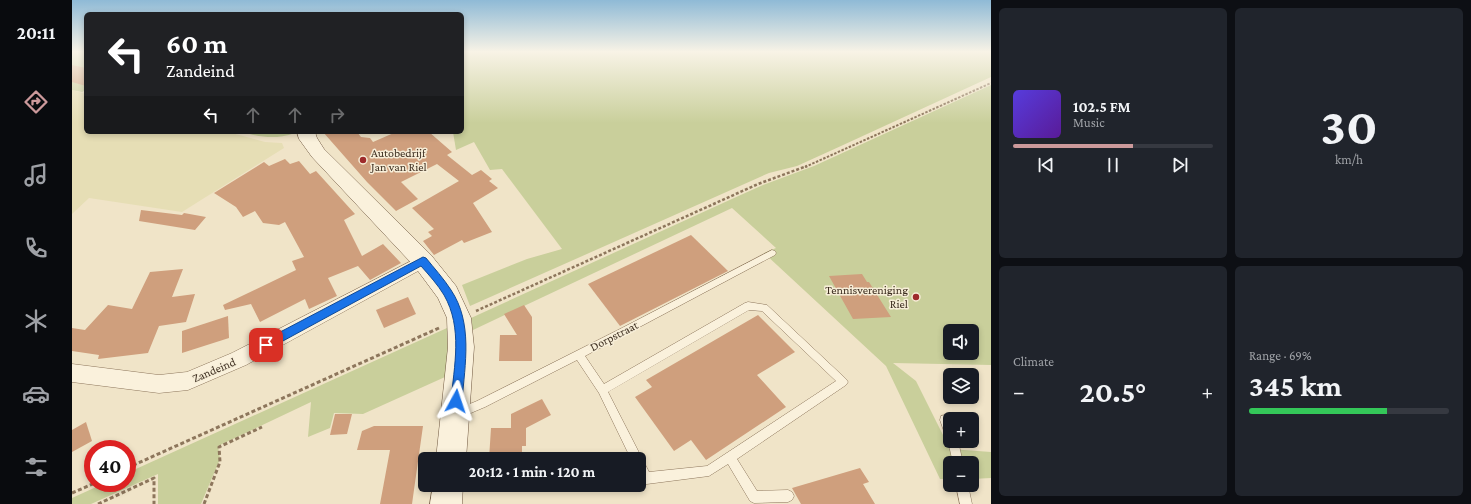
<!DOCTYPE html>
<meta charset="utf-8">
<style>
body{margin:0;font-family:"Crimson Pro",serif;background:#20242c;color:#f1f3f6;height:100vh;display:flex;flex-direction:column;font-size:15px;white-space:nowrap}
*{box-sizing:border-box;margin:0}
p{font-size:13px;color:#9ea1a6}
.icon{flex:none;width:22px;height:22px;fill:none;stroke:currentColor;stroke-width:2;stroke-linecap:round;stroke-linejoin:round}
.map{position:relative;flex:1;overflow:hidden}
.panel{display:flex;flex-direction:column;gap:8px;padding:8px;background:#0d0f14;width:480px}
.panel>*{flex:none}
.hud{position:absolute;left:12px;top:12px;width:380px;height:122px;border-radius:6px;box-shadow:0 2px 6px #0003;background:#202124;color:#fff;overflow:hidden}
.tools{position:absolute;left:871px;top:324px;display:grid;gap:8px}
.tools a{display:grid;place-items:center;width:36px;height:36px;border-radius:6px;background:#171b24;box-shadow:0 2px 6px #0003;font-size:20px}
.speed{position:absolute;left:12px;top:440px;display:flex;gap:8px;font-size:20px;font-weight:700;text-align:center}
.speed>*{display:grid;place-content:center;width:52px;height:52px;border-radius:50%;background:#171b24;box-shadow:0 2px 6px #0003;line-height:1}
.speed .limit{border:6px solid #d22;background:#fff;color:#111}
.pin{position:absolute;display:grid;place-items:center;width:34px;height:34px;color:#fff;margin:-17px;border-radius:8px;box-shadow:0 2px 6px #0006}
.me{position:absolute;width:44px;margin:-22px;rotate:5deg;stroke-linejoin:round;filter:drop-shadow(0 0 3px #0008)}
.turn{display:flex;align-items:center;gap:14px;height:84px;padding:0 16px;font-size:18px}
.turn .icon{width:52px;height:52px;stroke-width:2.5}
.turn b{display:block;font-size:28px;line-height:34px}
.lanes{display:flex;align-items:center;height:38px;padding:0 16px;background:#0003;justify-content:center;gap:20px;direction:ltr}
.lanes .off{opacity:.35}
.big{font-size:30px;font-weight:700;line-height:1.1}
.panel .widget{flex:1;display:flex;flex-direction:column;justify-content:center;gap:6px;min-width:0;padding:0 14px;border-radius:6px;background:#20242c}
.panel .dial{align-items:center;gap:0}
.dial b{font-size:52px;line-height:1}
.song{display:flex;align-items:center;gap:12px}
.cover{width:48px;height:48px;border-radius:6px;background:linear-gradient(135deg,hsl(250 70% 55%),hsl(270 70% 35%))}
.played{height:4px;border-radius:2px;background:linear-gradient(90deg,#cc999b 60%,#363941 60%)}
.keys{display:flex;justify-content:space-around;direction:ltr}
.heat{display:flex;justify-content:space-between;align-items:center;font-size:22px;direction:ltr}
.charge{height:6px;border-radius:3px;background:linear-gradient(90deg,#34c759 69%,#363941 0)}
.panel .tiles{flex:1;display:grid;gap:8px;grid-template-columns:repeat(2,1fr)}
.trip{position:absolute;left:346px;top:452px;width:228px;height:40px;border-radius:6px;background:#171b24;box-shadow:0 2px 6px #0003;font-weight:700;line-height:40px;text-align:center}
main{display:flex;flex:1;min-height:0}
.dock{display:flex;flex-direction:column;width:72px;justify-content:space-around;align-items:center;background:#090b0e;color:#9ea1a6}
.dock .icon{width:28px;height:28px}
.dock .on{color:#cc999b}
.dock b{font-size:18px;color:#f1f3f6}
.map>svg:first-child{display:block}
.farmland{fill:#e6deb5}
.green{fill:#c9cf9b;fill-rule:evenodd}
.building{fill:#cf9f7d}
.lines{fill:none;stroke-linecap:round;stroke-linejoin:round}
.lane-casing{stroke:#8d765c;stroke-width:1}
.street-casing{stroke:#8d765c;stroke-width:1}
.secondary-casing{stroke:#6f573f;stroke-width:1}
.path-far2{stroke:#8d765c;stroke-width:2;stroke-dasharray:2.5 1.5;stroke-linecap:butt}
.path-far1{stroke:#8d765c;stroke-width:2.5;stroke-dasharray:3 2;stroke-linecap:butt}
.path{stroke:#8d765c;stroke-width:3;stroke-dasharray:4 2.5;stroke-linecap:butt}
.lane{fill:#faf1dc;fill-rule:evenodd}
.street{fill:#faf1dc;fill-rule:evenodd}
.secondary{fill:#faf1dc;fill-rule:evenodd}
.route{fill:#1a73e8;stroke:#114b97}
.poi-dot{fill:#9e2a2b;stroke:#f7eed8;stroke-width:1.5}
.labels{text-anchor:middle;stroke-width:3;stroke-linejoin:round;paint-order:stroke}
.poi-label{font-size:12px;fill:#3d2e20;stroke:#f7eed8;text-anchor:start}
.street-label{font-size:12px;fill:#3d2e20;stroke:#f7eed8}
</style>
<main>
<nav class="dock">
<b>20:11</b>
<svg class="icon on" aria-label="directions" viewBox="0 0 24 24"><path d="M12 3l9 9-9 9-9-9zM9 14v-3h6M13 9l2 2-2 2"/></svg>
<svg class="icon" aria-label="music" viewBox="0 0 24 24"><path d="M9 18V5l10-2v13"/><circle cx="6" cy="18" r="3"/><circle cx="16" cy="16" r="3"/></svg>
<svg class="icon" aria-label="phone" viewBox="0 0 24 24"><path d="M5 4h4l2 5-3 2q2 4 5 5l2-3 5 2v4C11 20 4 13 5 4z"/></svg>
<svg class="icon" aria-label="climate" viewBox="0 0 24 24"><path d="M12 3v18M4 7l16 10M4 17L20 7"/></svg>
<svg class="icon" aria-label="car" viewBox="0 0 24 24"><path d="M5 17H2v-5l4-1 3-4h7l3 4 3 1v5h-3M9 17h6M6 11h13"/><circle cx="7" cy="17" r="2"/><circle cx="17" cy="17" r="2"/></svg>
<svg class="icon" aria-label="filters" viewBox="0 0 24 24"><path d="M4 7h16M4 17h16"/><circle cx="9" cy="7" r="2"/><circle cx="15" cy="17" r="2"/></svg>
</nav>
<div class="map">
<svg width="919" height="504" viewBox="0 0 919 504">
<rect width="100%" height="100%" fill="#f0e4c8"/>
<polygon class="farmland" points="0,90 14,94 14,132 156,132 193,142 210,143 212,148 110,212 17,198 0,214"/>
<g class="green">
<polygon points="0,52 14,52 14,90 10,92 0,90"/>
<polygon points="390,52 919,52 919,77 769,146 725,166 697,173 398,306 390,285 455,259 490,249 430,169 418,170 402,142 384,150 381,132 390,132"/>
<path d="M 919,85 L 919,365 L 821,363 L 844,381 L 878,449 L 919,452 L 919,478 L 900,479 L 900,463 L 878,463 L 878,479 L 868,479 L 814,366 L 692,253 L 704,248 L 660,208 L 401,330 L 399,318 L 662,198 L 691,185 L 742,166 ZM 878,331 L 900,331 L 900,353 L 878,353 Z"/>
<path d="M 169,132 L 223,132 L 223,133 C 202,140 190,137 169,132 Z"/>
<polygon points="375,328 376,351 373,377 291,414 262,413 258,428 236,437 239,402 146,446 148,459 129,504 86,504 86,474 19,504 0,504 0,498 33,483 55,483 55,473"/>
</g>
<g class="building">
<polygon points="0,65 14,68 14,86 0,82"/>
<polygon points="251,132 285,132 289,137 298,138 301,142 324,132 357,132 380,152 375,155 400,175 409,170 420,179 417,181 426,188 401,203 420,232 392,243 390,240 362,255 351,241 360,236 356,232 362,229 340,208 387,181 365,164 329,182 346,199 324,211 295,182"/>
<polygon points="213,159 218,164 227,161 238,174 244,171 283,214 272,220 290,256 311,244 329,263 298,280 286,266 256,278 265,296 237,309 233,299 188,322 179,304 153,310 151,305 224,270 220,261 232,257 213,222 207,225 191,223 183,211 171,217 164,207 142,193 192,162 197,166"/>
<polygon points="69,210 110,215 112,213 134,217 123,230 67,221"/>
<polygon points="619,235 656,271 548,326 516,284"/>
<polygon points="111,269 100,297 123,294 114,322 87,326 76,353 26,359 27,355 0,351 0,328 13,330 36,305 60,309 78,272"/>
<polygon points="790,274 795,282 797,282 819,317 781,319 757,276"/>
<polygon points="336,297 344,314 312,328 304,310"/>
<polygon points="452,305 460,317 460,361 427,361 428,335 445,335 432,314"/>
<polygon points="686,315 723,352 685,375 714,407 634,460 619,440 602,451 563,397 580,387 574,380"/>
<polygon points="156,316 157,338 110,353 110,331"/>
<polygon points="470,399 479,415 454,428 454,446 450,446 450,459 417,459 419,428 439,428 439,414"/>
<polygon points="263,414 280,414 275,434 258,435"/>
<polygon points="14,422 20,441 0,452 0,430"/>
<polygon points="302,426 351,426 340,504 308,504 318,450 285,450 290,431"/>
<polygon points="788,468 797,482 791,484 803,504 729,504 720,488"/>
</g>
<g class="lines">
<defs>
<g id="lane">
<path d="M 700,250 L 703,251 L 704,253 L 703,255 L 513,356 L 532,384 L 673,303 L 676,302 L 695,305 L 774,379 L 776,382 L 774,385 L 665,459 L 685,491 L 716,490 L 720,492 L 722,496 L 720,500 L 716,502 L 682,503 L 678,501 L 656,464 L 637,476 L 567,485 L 567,459 L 559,459 L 527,393 L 505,360 L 413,407 L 387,418 L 383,416 L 382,413 L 383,410 L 405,401 L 550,328 ZM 677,310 L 690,311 L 764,381 L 635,466 L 577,472 L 536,392 Z"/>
<polygon points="873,415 877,416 878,420 878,441 886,441 891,463 881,463 876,441 877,438 874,437 868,420 869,416"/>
<polygon points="884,485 896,485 900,504 888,504"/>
</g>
<polygon id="street" points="351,255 357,257 359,261 357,265 174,365 116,390 87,393 0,382 0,364 87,375 115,372 160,353"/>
<g id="secondary">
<polygon points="225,132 243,132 245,138 252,149 359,255 384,286 399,318 402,347 394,459 364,459 376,347 375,318 366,298 343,267 240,157 227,139"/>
<polygon points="361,485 391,485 390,504 358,504"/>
</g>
</defs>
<use href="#lane" class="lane-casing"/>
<use href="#street" class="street-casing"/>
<use href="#secondary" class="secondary-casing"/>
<polyline class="path-far2" points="733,167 919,83"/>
<polyline class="path-far1" points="404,311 686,184 735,166"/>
<g class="path">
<polyline points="55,468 367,328"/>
<polyline points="0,493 23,483"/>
<polyline points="26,504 82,478 82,504"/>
<polyline points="132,504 148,462 147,447 190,427"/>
</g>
<use href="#lane" class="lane"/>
<use href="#street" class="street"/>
<use href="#secondary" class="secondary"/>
</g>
<linearGradient id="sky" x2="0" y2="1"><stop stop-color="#8fbad6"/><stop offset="0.42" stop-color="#f8f3e6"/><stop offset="1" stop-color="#f8f3e6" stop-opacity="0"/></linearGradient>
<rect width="919" height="123" fill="url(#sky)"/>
<path class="route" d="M 351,257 L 354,258 C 362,268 372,279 379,290 C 401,323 393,364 390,401 L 388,405 L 384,407 L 380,405 L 379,401 C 382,366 391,328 372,295 C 366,285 357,275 349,266 L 198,348 L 194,349 L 191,348 L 189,345 L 191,341 Z"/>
<g class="poi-dot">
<circle cx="291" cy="160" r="4"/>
<circle cx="844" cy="297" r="4"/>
</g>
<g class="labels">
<g class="poi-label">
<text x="299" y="157">Autobedrijf<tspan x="299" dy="14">Jan van Riel</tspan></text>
<text x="836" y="294" text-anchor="end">Tennisvereniging<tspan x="836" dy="14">Riel</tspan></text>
</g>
<g class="street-label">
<text transform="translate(542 336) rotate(-27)" y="4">Dorpstraat</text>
<text transform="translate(142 370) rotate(-23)" y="4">Zandeind</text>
</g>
</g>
</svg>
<div class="tools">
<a><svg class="icon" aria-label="sound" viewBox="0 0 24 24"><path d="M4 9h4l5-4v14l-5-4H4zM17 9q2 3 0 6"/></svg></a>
<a><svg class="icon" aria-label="layers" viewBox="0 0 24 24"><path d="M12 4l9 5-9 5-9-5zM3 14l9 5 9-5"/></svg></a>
<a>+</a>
<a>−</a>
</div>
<div class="speed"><div class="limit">40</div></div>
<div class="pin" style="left:194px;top:345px;background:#d93025"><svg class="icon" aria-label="arrive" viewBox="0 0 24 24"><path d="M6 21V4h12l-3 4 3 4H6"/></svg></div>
<svg class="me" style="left:384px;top:401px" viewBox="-20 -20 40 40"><path d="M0-17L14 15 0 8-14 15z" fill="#1a73e8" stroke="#fff" stroke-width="4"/></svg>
<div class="trip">20:12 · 1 min · 120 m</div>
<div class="hud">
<div class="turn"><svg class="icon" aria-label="left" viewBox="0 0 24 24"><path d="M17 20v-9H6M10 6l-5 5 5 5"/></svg><div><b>60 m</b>Zandeind</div></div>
<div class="lanes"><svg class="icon" aria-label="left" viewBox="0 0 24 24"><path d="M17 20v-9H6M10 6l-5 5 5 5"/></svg><svg class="icon off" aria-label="ahead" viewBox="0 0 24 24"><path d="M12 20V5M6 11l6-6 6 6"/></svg><svg class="icon off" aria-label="ahead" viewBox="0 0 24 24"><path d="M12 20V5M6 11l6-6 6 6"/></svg><svg class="icon off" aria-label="right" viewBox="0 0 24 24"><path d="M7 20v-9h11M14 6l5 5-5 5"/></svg></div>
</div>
</div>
<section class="panel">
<div class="tiles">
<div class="widget">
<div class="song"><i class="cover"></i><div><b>102.5 FM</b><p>Music</p></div></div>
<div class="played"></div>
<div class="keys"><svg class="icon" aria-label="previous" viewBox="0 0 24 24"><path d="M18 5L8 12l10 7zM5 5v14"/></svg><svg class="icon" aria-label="pause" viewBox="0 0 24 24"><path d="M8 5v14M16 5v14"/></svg><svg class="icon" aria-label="next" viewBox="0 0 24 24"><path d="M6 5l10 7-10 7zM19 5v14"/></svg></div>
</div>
<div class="widget dial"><b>30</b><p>km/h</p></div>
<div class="widget"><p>Climate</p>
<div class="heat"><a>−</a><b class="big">20.5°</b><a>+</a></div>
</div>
<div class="widget"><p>Range · 69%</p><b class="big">345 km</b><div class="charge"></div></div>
</div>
</section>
</main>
